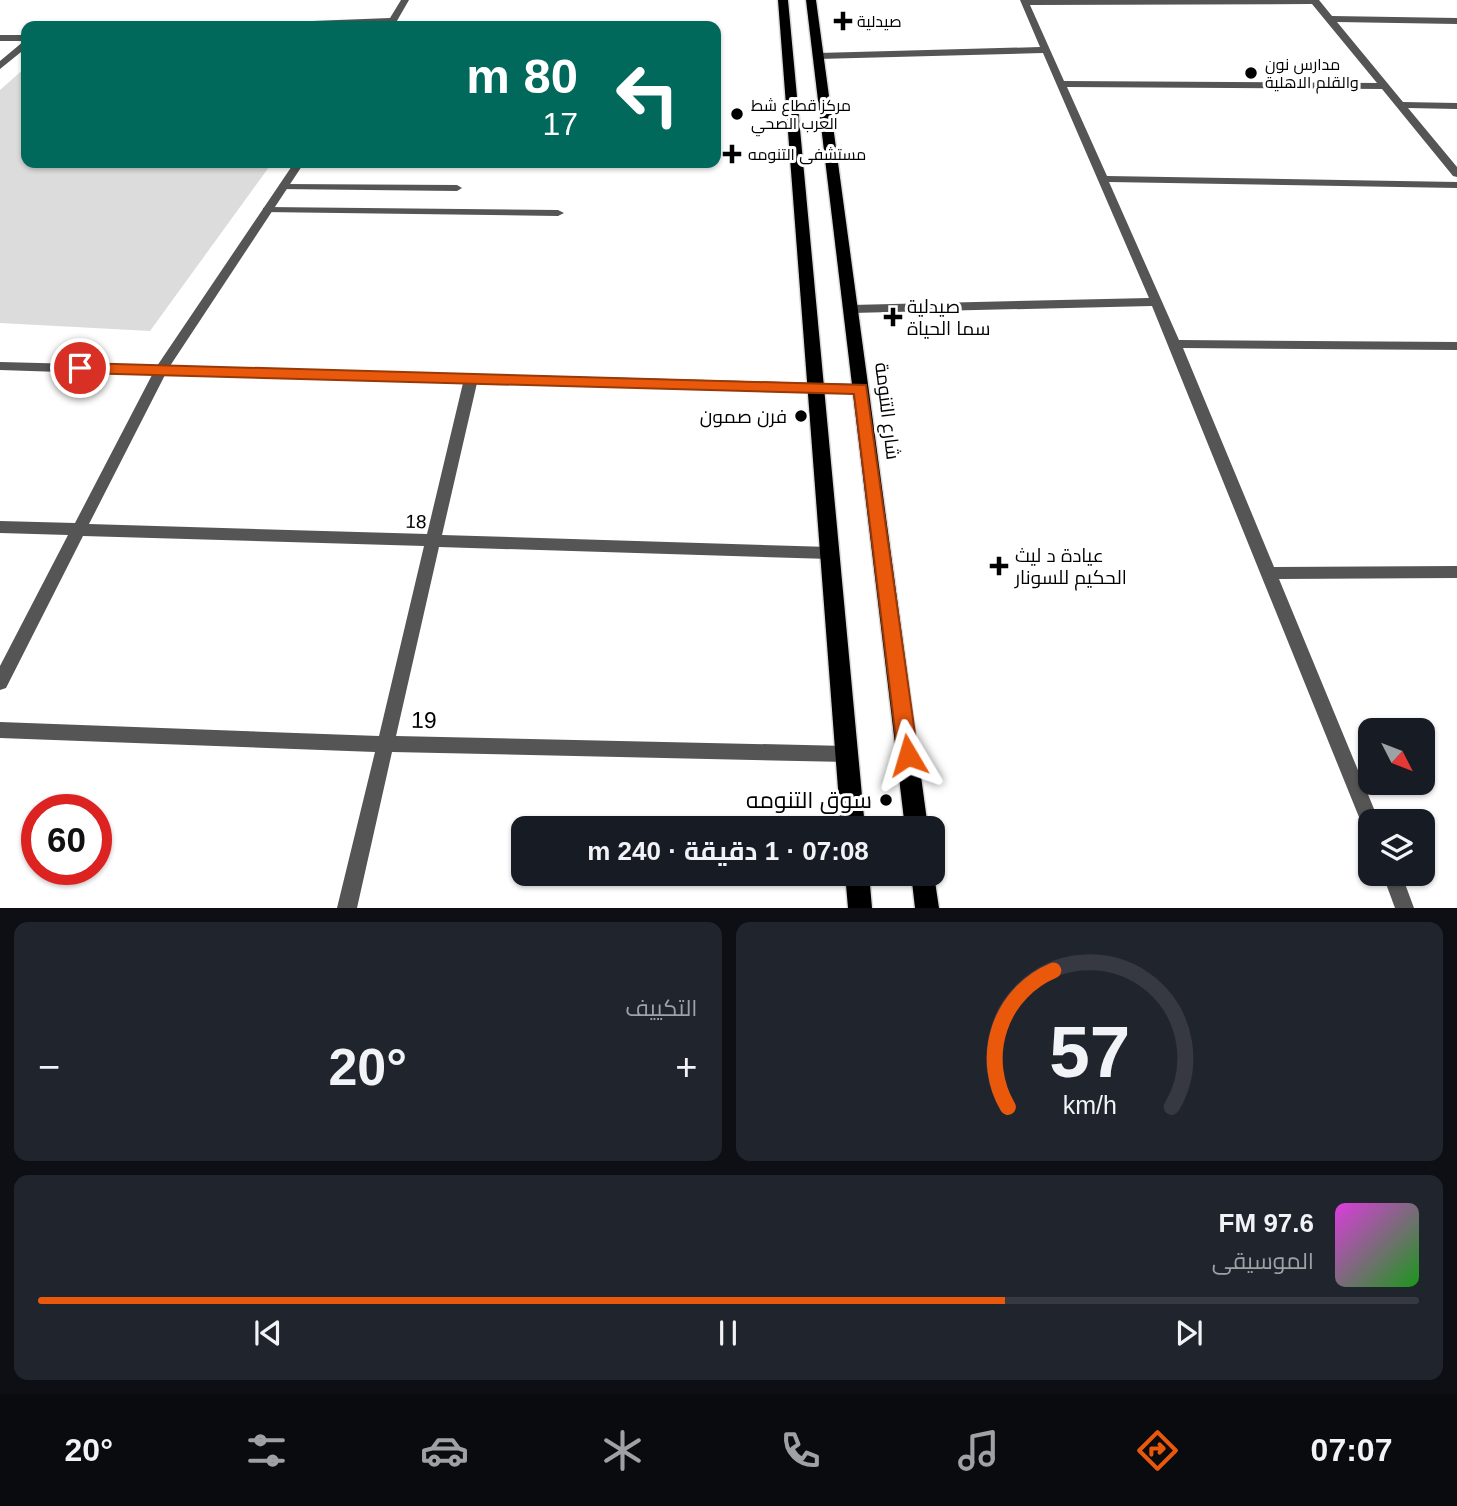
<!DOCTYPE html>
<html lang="ar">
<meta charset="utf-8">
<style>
body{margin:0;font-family:Arial,Cairo,sans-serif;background:#20242c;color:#f1f3f6;direction:rtl;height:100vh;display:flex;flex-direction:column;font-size:26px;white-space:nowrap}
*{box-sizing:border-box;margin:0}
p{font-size:23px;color:#9ea1a6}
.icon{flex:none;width:38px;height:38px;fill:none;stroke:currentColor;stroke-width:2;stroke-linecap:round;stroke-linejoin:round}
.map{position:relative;height:908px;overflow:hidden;direction:ltr}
.side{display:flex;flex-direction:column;gap:14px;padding:14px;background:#0d0f14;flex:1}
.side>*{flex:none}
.top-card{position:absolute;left:21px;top:21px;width:700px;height:147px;border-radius:14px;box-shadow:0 2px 5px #0004;direction:rtl;background:#00695c;color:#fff;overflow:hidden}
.needle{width:46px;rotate:132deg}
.controls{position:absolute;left:1358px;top:718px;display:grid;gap:14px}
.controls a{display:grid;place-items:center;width:77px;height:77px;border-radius:14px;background:#171b24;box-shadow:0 2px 5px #0004;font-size:35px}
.speed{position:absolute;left:21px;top:794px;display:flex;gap:14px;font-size:35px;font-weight:700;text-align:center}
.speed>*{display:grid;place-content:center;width:91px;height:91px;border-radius:50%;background:#171b24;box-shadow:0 2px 5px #0004;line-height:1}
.speed .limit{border:10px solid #d22;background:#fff;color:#111}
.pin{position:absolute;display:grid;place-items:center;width:60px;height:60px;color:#fff;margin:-30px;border:4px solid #fff;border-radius:50%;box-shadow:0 2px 7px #0007}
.me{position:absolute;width:77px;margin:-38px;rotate:353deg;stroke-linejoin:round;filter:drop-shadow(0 0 5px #0008)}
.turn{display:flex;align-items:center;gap:24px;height:147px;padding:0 28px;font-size:32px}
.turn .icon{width:91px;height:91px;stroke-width:2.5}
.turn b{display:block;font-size:49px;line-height:60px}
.big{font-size:52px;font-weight:700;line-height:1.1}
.side .card{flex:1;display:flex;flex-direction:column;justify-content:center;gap:10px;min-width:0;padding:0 24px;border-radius:14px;background:#20242c}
.side .dial{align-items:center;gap:0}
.dial svg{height:182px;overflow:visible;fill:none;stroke:#363941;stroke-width:7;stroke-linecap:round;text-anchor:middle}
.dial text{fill:#f1f3f6;stroke:none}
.song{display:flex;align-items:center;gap:21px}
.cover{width:84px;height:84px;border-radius:10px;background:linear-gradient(135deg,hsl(300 70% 55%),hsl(120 70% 35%))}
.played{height:7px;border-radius:4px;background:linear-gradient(90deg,#ea580c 70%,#363941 70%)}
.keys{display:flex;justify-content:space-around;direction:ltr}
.heat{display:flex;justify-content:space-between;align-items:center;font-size:38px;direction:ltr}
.side .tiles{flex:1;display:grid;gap:14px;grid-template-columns:1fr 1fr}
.card:last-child{grid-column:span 2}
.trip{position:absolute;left:511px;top:816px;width:434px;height:70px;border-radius:14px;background:#171b24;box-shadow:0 2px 5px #0004;font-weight:700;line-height:70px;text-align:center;direction:rtl}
.tab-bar{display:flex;height:112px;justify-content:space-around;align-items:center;background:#090b0e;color:#9ea1a6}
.tab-bar .icon{width:49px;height:49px}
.tab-bar .current{color:#ea580c}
.tab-bar b{font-size:32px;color:#f1f3f6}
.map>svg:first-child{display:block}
.green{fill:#dcdcdc}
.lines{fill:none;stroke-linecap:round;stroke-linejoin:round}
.primary-casing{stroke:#dbdbdb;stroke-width:3}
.lane{fill:#555;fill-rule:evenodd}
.street{fill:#555;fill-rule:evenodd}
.primary{fill:#000;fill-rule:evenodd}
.route{fill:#ea580c;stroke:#983908;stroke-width:2}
.poi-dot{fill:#000;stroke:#fff;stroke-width:2.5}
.labels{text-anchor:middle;stroke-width:6;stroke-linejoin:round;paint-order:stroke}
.far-poi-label{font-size:16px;fill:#000;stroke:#fff;text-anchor:start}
.poi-label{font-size:19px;fill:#000;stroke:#fff;text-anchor:start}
.street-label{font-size:19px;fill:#000;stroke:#fff}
.near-street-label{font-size:23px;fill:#000;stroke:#fff}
.near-poi-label{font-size:23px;fill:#000;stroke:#fff;text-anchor:end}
</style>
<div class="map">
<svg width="1457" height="908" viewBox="0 0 1457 908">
<rect width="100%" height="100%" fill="#fff"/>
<polygon class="green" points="26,67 26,163 272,163 150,331 0,323 0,90"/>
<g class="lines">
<defs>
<g id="primary">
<polygon points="778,0 788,0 865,828 841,828"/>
<polygon points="806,0 816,0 928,828 905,828"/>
<polygon points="933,868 939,908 915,908 911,873 933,873"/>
<polygon points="845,873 869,873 872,908 848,908"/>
</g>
</defs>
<use href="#primary" class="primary-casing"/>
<g class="lane">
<polygon points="283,184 457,185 462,188 457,191 279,189 279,185"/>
<polygon points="267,207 558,210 564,213 558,216 263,212 263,208"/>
</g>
<g class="street">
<polygon points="401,0 409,0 394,26 386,26 387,23 256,26 260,23 390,18"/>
<path d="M 1020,0 L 1319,0 L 1332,16 L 1457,18 L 1457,24 L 1337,22 L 1403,102 L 1457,103 L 1457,109 L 1408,108 L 1457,167 L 1457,177 L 1453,176 L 1382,89 L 1067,87 L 1107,176 L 1457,182 L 1457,188 L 1109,182 L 1179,340 L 1457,342 L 1457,350 L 1183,348 L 1274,567 L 1457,566 L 1457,578 L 1279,579 L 1379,821 L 1370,821 L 1370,831 L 1364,828 L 1361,822 L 1152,306 L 851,313 L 845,309 L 851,305 L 1149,298 L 1043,53 L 818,59 L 813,56 L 818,53 L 1040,47 ZM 1312,4 L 1377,83 L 1064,81 L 1030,5 Z"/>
<polygon points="0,35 26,35 26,48 0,69 0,61 24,41 0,41"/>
<path d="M 294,163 L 304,163 L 170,366 L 860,384 L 867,389 L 860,394 L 477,383 L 442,535 L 830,547 L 835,549 L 838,553 L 835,557 L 830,559 L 439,547 L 396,736 L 847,746 L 853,748 L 856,754 L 853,760 L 847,762 L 392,752 L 357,908 L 337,908 L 375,752 L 0,738 L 0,722 L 379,736 L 424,546 L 83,536 L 6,688 L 0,690 L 0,666 L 68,535 L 0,533 L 0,521 L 75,523 L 152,375 L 0,370 L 0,362 L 157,366 ZM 165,375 L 463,383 L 427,534 L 89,524 Z"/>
<polygon points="1382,873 1401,873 1414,908 1395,908"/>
</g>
<use href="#primary" class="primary"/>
</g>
<polygon class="route" points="80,363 866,385 918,755 915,761 908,764 901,761 898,755 854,394 80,373 73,368"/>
<g class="poi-dot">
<path d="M839.5 10.5h7v7h7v7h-7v7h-7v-7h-7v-7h7z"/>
<circle cx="1251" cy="73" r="7"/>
<circle cx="737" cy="114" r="7"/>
<path d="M728.5 143.5h7v7h7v7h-7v7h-7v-7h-7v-7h7z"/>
<path d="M889.5 306.5h7v7h7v7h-7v7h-7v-7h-7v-7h7z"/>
<circle cx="801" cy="416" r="7"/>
<path d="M995.5 555.5h7v7h7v7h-7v7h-7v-7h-7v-7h7z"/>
<circle cx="886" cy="800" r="7"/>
</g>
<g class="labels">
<g class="far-poi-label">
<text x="857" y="27">صيدلية</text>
<text x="1265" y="70">مدارس نون<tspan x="1265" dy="18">والقلم الاهلية</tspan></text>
<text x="751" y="111">مركز قطاع شط<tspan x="751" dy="18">العرب الصحي</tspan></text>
<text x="748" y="160">مستشفى التنومه</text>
</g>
<g class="poi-label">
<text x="907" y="313">صيدلية<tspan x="907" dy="22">سما الحياة</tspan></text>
<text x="787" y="423" text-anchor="end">فرن صمون</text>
<text x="1015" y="562">عيادة د ليث<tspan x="1015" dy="22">الحكيم للسونار</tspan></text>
</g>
<g class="street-label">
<text transform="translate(888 411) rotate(83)" y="7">شارع التنومة</text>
<text transform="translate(416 521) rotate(2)" y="7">18</text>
</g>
<g class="near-street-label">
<text transform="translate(424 720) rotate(1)" y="8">19</text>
</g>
<g class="near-poi-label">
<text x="872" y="808">سوق التنومه</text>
</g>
</g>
</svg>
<div class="controls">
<a><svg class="needle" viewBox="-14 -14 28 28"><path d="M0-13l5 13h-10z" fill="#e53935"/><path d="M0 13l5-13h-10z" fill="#9ea1a6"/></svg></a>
<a><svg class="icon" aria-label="layers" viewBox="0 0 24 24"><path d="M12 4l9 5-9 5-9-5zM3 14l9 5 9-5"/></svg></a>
</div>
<div class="speed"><div class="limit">60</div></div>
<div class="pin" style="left:80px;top:368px;background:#d93025"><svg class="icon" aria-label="arrive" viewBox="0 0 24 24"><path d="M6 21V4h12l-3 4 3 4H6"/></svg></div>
<svg class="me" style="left:908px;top:755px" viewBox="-20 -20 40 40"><path d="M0-17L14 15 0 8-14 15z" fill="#ea580c" stroke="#fff" stroke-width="4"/></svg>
<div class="trip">07:08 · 1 دقيقة · 240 m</div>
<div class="top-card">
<div class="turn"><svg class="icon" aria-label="left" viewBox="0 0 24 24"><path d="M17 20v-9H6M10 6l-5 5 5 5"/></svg><div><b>80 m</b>17</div></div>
</div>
</div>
<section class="side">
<div class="tiles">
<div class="card dial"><svg viewBox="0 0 100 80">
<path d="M14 69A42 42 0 1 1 86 69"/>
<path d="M14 69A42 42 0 0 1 34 9" stroke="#ea580c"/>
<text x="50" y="56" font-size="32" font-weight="700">57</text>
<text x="50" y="72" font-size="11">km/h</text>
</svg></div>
<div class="card"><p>التكييف</p>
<div class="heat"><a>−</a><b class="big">20°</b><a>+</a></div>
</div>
<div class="card">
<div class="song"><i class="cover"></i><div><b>97.6 FM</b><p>الموسيقى</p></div></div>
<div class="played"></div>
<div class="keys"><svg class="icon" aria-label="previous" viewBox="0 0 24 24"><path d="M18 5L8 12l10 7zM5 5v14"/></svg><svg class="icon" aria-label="pause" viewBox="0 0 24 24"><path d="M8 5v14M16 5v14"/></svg><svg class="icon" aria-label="next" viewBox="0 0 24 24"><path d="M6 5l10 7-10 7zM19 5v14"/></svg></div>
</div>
</div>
</section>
<nav class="tab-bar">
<b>07:07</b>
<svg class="icon current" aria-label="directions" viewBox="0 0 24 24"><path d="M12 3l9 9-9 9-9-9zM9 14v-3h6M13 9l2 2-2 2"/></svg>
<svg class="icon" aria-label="music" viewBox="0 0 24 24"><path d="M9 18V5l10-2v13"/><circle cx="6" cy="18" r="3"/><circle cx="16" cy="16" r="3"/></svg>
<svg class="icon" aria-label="phone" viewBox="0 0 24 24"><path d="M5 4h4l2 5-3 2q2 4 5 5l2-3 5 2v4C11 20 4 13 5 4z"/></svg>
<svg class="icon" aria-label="climate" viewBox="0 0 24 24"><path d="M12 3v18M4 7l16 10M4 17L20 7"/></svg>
<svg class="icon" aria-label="car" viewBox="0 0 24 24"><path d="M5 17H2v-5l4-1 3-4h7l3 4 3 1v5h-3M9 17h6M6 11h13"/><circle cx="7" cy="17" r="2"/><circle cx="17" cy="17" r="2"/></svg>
<svg class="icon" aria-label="filters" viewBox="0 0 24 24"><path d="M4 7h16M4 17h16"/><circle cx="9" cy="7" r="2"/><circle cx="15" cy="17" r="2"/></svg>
<b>20°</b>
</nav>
